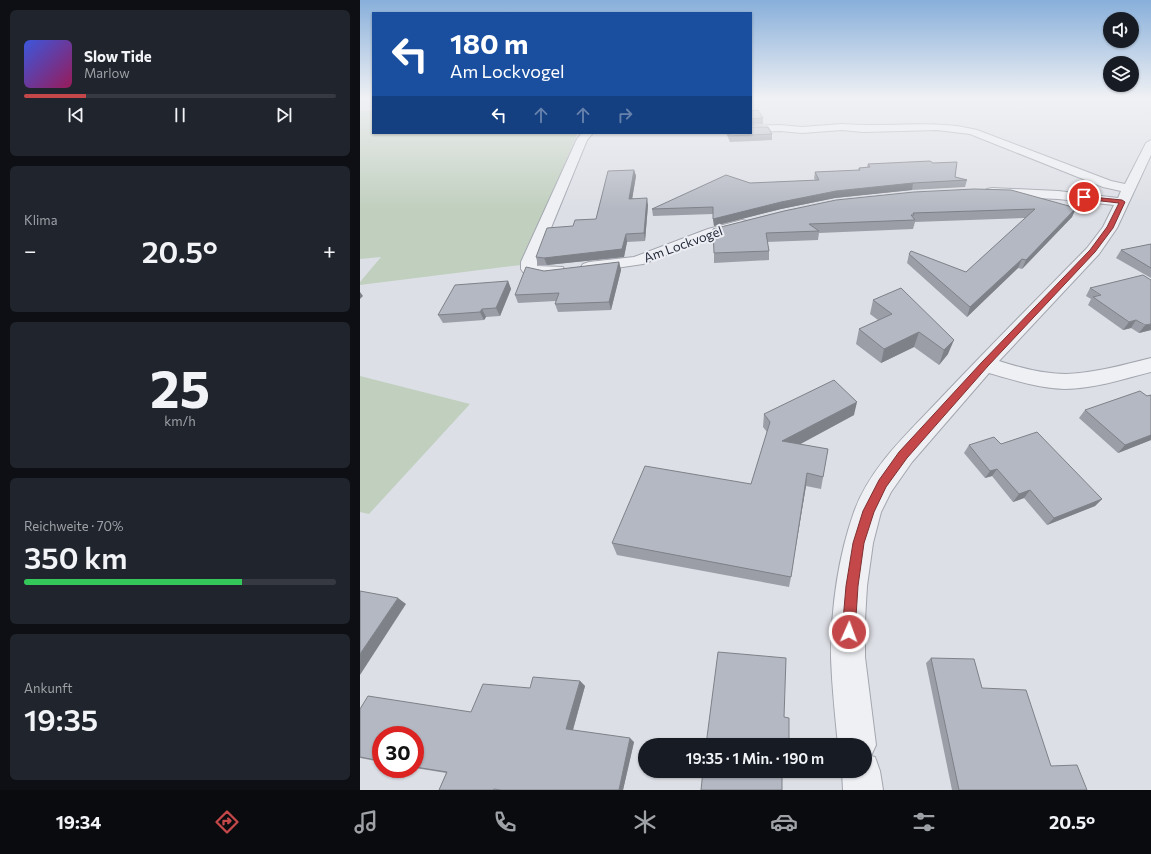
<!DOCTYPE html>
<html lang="de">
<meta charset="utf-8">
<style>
body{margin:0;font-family:Commissioner,sans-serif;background:#20242c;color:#f1f3f6;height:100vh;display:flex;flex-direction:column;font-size:15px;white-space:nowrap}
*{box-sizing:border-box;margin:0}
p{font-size:13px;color:#9ea1a6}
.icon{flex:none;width:22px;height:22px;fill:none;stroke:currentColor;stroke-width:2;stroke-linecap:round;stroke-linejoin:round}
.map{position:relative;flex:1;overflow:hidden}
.details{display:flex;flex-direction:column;gap:10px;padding:10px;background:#0d0f14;width:360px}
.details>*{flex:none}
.guide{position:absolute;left:12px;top:12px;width:380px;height:122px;border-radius:0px;box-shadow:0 1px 3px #0004;background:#1a4fa0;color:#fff;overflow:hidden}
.fabs{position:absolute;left:743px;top:12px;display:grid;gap:8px}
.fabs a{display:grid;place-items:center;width:36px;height:36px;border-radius:50%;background:#171b24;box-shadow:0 1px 3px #0004;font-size:20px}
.speed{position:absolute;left:12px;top:726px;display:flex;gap:8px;font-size:20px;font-weight:700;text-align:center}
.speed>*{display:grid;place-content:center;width:52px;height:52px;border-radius:50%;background:#171b24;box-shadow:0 1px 3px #0004;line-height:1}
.speed .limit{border:6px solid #d22;background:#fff;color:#111}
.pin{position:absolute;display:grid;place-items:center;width:34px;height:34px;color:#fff;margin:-17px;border:2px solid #fff;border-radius:50%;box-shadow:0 1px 4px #0007}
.me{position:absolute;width:44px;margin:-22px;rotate:2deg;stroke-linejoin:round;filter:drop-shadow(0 0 3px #0008)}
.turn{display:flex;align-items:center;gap:14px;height:84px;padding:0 12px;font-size:18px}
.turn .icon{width:52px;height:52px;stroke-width:2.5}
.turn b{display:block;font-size:28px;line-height:34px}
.lanes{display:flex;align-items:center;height:38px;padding:0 12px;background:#0003;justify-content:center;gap:20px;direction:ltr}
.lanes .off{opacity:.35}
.big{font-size:30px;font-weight:600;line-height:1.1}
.details .widget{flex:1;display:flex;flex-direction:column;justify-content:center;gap:6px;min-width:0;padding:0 14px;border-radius:6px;background:#20242c}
.details .dial{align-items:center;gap:0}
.dial b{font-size:52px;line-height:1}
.song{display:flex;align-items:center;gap:12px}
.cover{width:48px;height:48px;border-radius:6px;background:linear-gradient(135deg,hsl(230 70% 55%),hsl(330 70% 35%))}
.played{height:4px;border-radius:2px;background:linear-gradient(90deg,#c4484a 20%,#363941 20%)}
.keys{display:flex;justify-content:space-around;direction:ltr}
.heat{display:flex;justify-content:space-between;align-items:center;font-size:22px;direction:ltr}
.charge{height:6px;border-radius:3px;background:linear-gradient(90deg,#34c759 70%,#363941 0)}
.trip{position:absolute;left:278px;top:738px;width:234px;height:40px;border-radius:20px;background:#171b24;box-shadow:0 1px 3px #0004;font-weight:600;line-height:40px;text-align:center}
.tab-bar{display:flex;height:64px;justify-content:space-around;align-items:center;background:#090b0e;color:#9ea1a6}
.tab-bar .icon{width:28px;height:28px}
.tab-bar .selected{color:#c4484a}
.tab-bar b{font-size:18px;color:#f1f3f6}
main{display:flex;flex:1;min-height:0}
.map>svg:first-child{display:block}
.green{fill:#c0cfbe}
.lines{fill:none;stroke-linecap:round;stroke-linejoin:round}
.minor-casing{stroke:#a3a6af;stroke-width:2}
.minor{fill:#eff0f4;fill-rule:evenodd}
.wall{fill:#9b9ea7}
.shaded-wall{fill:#7e8188}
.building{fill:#b4b8c2;stroke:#7e8188}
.route{fill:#c4484a;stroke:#7f2f30}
.labels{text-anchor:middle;stroke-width:4;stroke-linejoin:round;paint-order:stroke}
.far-street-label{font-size:13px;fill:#272c3b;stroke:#eceef4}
</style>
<main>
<section class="details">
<div class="widget">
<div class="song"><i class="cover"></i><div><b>Slow Tide</b><p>Marlow</p></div></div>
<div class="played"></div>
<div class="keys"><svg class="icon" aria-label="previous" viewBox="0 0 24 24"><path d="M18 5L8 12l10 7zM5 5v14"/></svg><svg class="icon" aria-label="pause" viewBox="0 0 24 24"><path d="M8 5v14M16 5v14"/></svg><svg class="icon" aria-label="next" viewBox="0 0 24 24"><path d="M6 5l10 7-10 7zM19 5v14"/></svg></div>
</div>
<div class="widget"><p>Klima</p>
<div class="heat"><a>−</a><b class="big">20.5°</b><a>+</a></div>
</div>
<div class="widget dial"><b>25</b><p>km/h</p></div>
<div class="widget"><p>Reichweite · 70%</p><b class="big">350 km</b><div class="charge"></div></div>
<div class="widget"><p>Ankunft</p><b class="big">19:35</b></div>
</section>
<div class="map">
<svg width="791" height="790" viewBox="0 0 791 790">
<rect width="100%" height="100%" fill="#dddfe6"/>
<g class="green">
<polygon points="13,110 13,133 218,133 161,265 0,285 0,282 21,257 0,259 0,111"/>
<polygon points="0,376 110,404 9,514 0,512"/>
</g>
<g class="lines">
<defs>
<g id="minor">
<path d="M 482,124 C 527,128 573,119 617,130 L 751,181 L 765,184 L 786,143 L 791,140 L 791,155 L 757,228 L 739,254 L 639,361 C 661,368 683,374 706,374 C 735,373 763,365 791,358 L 791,372 C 763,379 733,389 704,389 C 678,388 653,380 629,373 L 552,462 L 531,492 L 521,512 L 513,543 L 507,586 L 505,620 L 505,657 L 516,745 L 511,756 L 515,757 L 520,771 L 523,790 L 483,790 L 482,771 L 505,771 L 505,745 L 478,745 C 475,716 472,687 471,658 C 471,610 478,557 494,512 C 510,467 548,433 580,399 C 628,348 678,298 727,248 L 743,227 L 754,205 L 698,199 L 632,196 L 627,195 L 625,192 L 627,189 L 632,188 L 698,191 L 758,198 L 761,191 L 743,187 L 610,134 L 577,130 L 503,132 L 482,130 L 442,133 L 420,131 L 391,132 L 391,126 L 420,125 L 442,127 Z"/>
<path d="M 222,133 L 233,133 L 227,140 L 177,262 L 177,266 L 203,267 L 205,271 L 203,275 C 190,278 176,276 163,272 L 161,269 L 161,262 L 217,139 Z"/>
<polygon points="382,220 387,221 389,224 387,227 358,235 283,264 229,272 223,270 221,267 223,264 229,262 274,257 348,229"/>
</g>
</defs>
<use href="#minor" class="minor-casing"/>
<use href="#minor" class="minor"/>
</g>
<g class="wall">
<polygon points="391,111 403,118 403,124 391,125"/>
<polygon points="366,133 412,134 412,140 370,142"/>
<polygon points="573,163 595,177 607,180 605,187 552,190 475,198 421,209 354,226 353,214 293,216 292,209 390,183 455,180 454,178 455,172 498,170 499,168 507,167 508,164"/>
<polygon points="274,170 276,176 272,198 288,205 285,241 267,242 264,257 187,265 178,265 176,257 213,226 236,219"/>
<polygon points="716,208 712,217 662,269 658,268 607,317 547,263 549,254 606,272 666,218 555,222 553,229 459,233 458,240 407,242 409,251 409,260 354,263 354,253 424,211"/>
<polygon points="791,244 791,278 756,258 761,250"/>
<polygon points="259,262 261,270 251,310 198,312 195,304 196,301 158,303 155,295 184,271"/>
<polygon points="148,281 151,289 140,316 126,317 124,320 83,323 78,315"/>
<polygon points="541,288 588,354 579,365 554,347 521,363 496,344 499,329 518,320 510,314 513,300"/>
<polygon points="730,288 791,330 779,333 771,328 763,330 728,305 731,299 726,296"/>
<polygon points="791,395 791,440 758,453 719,418 725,410"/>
<polygon points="404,414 494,415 440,444 468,449 461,489 446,486 429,587 257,555 252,543 391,484 407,432 403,427"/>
<polygon points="641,444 742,499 735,506 687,525 664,498 653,502 632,476 625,478 604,453 609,445"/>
<polygon points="571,658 622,688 691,766 727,790 592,790 566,663"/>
<polygon points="220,681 225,686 213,730 274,742 263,790 79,790 86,773 55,768 55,735 21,735 21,762 0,758 0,709 111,712"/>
</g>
<g class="shaded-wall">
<polygon points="274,170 276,176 271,206 269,199"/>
<polygon points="553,183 552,190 475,198 421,209 354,226 353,219 421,202 476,191"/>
<polygon points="287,198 288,205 285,241 284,233"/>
<polygon points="716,208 712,217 662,269 666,260"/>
<polygon points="266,234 267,242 264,257 187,265 184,258"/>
<polygon points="662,259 658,268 607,317 610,307"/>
<polygon points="259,262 261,270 251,310 249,302"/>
<polygon points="148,281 151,289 140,316 136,308"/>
<polygon points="0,292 3,296 0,299"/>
<polygon points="122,309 126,317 124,320 120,312"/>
<polygon points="776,320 771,328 763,330 769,322"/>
<polygon points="791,324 791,330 779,333 785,325"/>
<polygon points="559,332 554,347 521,363 524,349"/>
<polygon points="594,340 588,354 579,365 584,350"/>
<polygon points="497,402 494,415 422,454 422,441"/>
<polygon points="791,435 791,440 758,453 765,445"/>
<polygon points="637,469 632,476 625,478 630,471"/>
<polygon points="447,473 446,486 429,587 431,577"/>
<polygon points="670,490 664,498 653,502 659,494"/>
<polygon points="742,499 735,506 687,525 694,518"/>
<polygon points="38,598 46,604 0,675 0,654"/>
<polygon points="220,681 225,686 212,733 206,729"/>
<polygon points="270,738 274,742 263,790 259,790"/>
</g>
<g class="building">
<polygon points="398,110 403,118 391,119 391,111"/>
<polygon points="391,127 408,127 412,134 370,136 368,133 391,133"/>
<polygon points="570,161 573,163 597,162 595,177 607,180 553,183 476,191 421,202 353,219 353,207 292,209 366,175 390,183 459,180 455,172 500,170 499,168 510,167 508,164"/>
<polygon points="274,170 269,199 287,198 284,233 266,234 262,249 184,258 176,257 187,228 213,226 215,220 236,219 248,171"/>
<polygon points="614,189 651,190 716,208 666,260 662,259 610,307 549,254 551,251 606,272 675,209 553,213 554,215 551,215 555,220 449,224 459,231 406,233 409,251 354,253 353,229 424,211 476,200 554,192"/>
<polygon points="791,244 791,268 761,250"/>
<polygon points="259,262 249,302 195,304 199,293 155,295 166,267 184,271"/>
<polygon points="783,275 791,280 791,324 785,325 776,320 769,322 733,297 741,295 730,288"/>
<polygon points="148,281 136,308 122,309 120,312 78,315 95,285"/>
<polygon points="541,288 594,340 584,350 559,332 524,349 499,329 532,314 513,300"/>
<polygon points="474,380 497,402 422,441 468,449 463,477 447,473 431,577 252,543 285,466 391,484 410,422 404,414"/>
<polygon points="780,391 787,396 791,395 791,435 765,445 725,410"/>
<polygon points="677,432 742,499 694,518 670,490 659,494 637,469 630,471 609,445 634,437 641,444"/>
<polygon points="0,591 38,598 0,654"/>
<polygon points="358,652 426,658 424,717 429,718 429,745 346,745"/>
<polygon points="571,658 614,659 622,688 666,690 691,766 717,765 727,790 599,790"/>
<polygon points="173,677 220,681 206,729 270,738 259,790 141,790 134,789 133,790 79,790 87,772 55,767 55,735 21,735 21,761 0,757 0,709 8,696 111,712 123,684 170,688"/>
<polygon points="343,771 422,771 422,790 341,790"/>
</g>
<linearGradient id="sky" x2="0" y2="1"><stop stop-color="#88afda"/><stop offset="0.47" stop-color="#f0f1f4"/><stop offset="1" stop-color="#f0f1f4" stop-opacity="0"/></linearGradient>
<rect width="791" height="209" fill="url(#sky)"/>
<polygon class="route" points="722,196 762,200 765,202 753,228 735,252 628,366 547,458 526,487 514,512 504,543 498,586 495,632 493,637 489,639 484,637 482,632 486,586 493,543 503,511 519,480 539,452 622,362 730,250 747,227 759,203 724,199 722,199"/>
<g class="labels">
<g class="far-street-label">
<text transform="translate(323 244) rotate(-20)" y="5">Am Lockvogel</text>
</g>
</g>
</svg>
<div class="fabs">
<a><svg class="icon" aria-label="sound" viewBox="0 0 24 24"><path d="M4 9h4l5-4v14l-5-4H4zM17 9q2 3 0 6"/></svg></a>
<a><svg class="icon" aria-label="layers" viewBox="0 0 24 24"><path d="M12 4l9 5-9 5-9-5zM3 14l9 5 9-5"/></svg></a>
</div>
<div class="speed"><div class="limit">30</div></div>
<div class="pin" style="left:724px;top:197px;background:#d93025"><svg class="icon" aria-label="arrive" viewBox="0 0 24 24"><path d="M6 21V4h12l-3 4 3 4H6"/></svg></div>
<svg class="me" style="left:489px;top:632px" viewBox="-20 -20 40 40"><circle r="17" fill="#c4484a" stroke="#fff" stroke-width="3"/><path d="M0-11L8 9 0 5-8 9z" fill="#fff"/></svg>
<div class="trip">19:35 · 1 Min. · 190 m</div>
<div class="guide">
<div class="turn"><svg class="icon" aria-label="left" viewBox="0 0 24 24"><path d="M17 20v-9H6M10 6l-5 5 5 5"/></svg><div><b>180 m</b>Am Lockvogel</div></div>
<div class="lanes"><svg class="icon" aria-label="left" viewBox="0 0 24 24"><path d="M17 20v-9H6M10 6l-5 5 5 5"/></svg><svg class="icon off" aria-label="ahead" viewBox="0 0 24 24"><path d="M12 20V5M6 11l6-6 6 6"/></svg><svg class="icon off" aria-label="ahead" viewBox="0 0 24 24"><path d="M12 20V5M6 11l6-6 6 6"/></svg><svg class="icon off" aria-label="right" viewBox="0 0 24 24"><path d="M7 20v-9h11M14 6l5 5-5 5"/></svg></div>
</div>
</div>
</main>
<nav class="tab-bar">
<b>19:34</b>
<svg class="icon selected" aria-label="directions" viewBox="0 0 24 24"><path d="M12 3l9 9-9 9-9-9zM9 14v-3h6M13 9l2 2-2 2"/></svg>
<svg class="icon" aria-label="music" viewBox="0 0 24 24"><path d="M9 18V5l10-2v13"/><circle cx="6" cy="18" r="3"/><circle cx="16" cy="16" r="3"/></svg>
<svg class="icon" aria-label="phone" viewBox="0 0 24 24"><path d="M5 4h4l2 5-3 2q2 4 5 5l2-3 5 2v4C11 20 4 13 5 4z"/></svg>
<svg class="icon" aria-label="climate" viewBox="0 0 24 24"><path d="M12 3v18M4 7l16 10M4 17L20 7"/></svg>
<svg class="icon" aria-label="car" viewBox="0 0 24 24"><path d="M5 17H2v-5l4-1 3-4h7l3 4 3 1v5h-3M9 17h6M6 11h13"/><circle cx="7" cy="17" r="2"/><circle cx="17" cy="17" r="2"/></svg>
<svg class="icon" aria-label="filters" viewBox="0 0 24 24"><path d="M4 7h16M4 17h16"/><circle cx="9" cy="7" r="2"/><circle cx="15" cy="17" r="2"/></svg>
<b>20.5°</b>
</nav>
